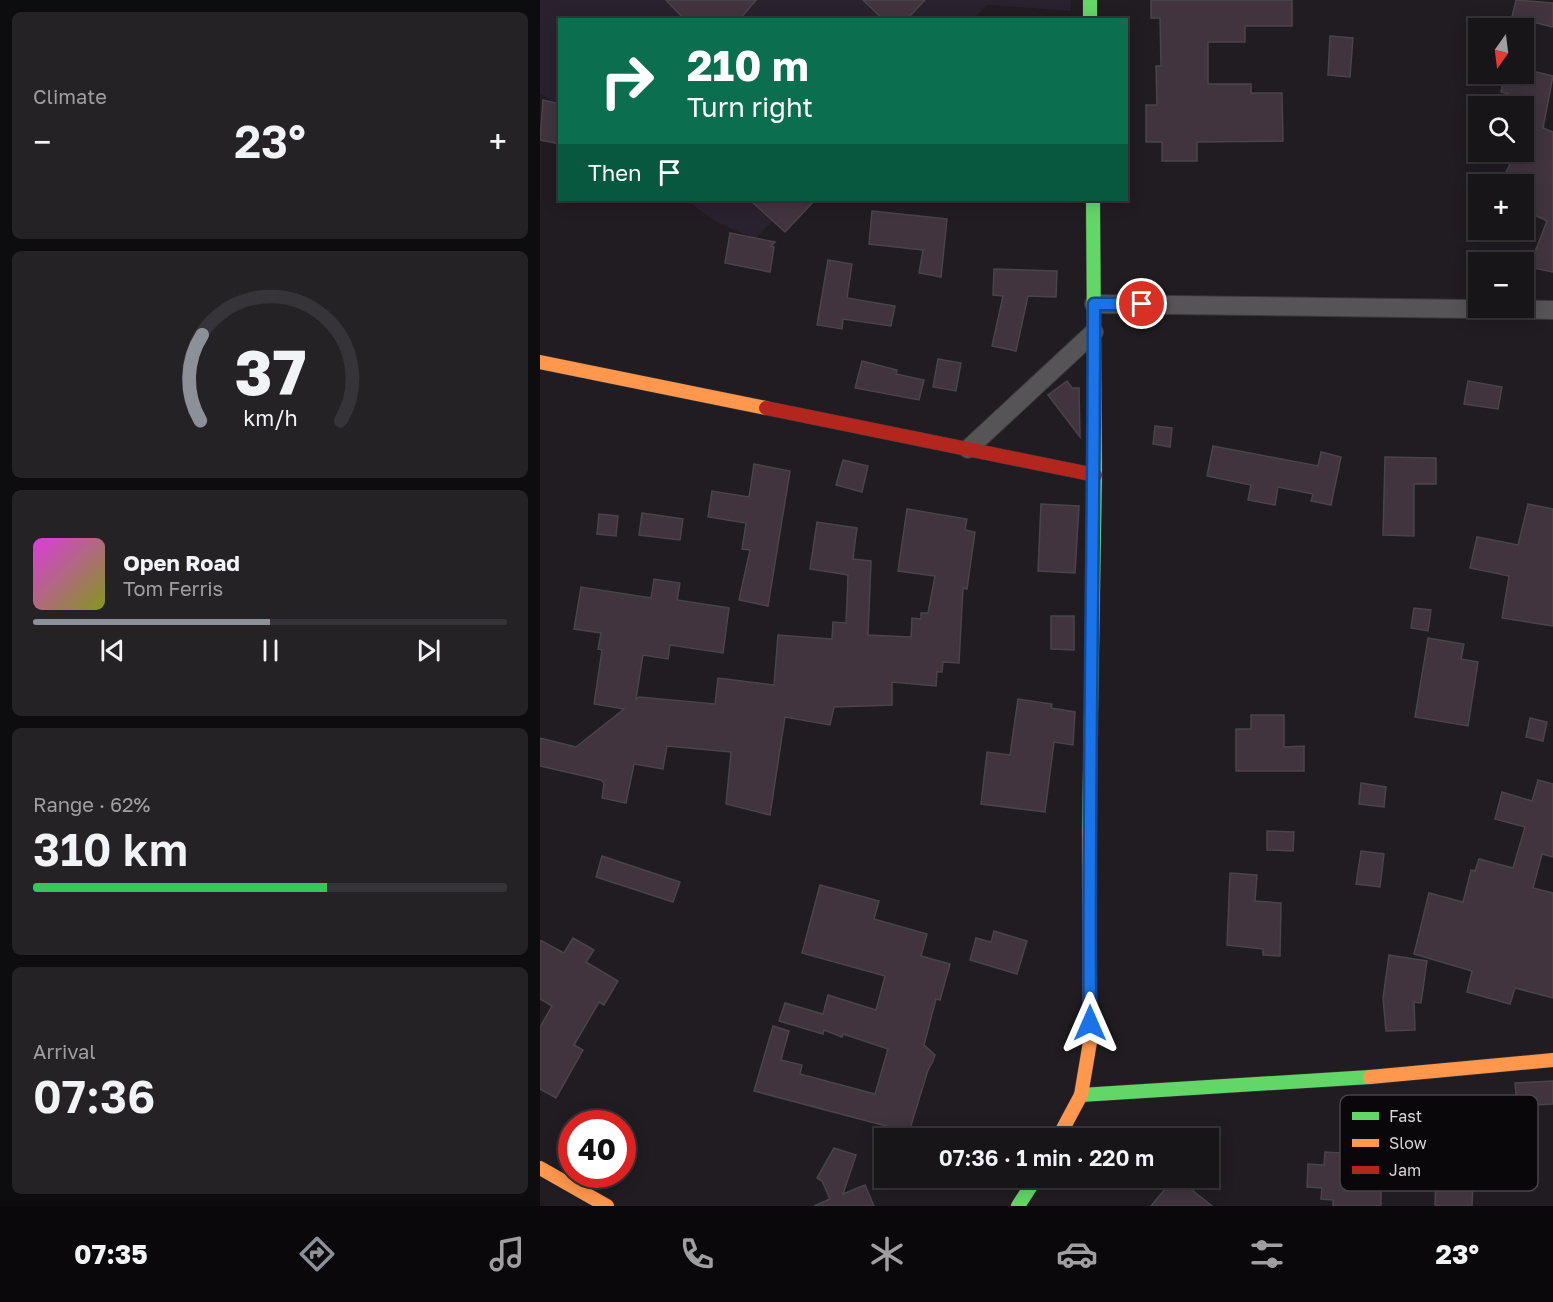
<!DOCTYPE html>
<meta charset="utf-8">
<style>
body{margin:0;font-family:"Golos Text",sans-serif;background:#252226;color:#f1f3f6;height:100vh;display:flex;flex-direction:column;font-size:22px;white-space:nowrap}
*{box-sizing:border-box;margin:0}
p{font-size:20px;color:#9f9fa2}
.icon{flex:none;width:33px;height:33px;fill:none;stroke:currentColor;stroke-width:2;stroke-linecap:round;stroke-linejoin:round}
.map{position:relative;flex:1;overflow:hidden}
.side{display:flex;flex-direction:column;gap:12px;padding:12px;background:#0d0c0e;width:540px}
.side>*{flex:none}
.top-card{position:absolute;left:18px;top:18px;width:570px;height:183px;border-radius:0px;box-shadow:0 3px 15px #0003,0 0 0 2px #363438;background:#0b6e4f;color:#fff;overflow:hidden}
.needle{width:39px;rotate:194deg}
.fabs{position:absolute;left:928px;top:18px;display:grid;gap:12px}
.fabs a{display:grid;place-items:center;width:66px;height:66px;border-radius:0px;background:#181519;box-shadow:0 3px 15px #0003,0 0 0 2px #363438;font-size:30px}
.speed{position:absolute;left:18px;top:1110px;display:flex;gap:12px;font-size:30px;font-weight:700;text-align:center}
.speed>*{display:grid;place-content:center;width:78px;height:78px;border-radius:50%;background:#181519;box-shadow:0 3px 15px #0003,0 0 0 2px #363438;line-height:1}
.speed .limit{border:9px solid #d22;background:#fff;color:#111}
.pin{position:absolute;display:grid;place-items:center;width:51px;height:51px;color:#fff;margin:-26px;border:3px solid #fff;border-radius:50%;box-shadow:0 2px 6px #0007}
.me{position:absolute;width:66px;margin:-33px;rotate:0deg;stroke-linejoin:round;filter:drop-shadow(0 0 4px #0008)}
.turn{display:flex;align-items:center;gap:21px;height:126px;padding:0 30px;font-size:27px}
.turn .icon{width:78px;height:78px;stroke-width:2.5}
.turn b{display:block;font-size:42px;line-height:51px}
.then{display:flex;align-items:center;height:57px;padding:0 30px;background:#0003;gap:12px;font-size:22px}
.big{font-size:45px;font-weight:600;line-height:1.1}
.side .widget{flex:1;display:flex;flex-direction:column;justify-content:center;gap:9px;min-width:0;padding:0 21px;border-radius:9px;background:#252226}
.side .dial{align-items:center;gap:0}
.dial svg{height:156px;overflow:visible;fill:none;stroke:#363438;stroke-width:7;stroke-linecap:round;text-anchor:middle}
.dial text{fill:#f1f3f6;stroke:none}
.song{display:flex;align-items:center;gap:18px}
.cover{width:72px;height:72px;border-radius:9px;background:linear-gradient(135deg,hsl(300 70% 55%),hsl(70 70% 35%))}
.played{height:6px;border-radius:3px;background:linear-gradient(90deg,#8c9099 50%,#363438 50%)}
.keys{display:flex;justify-content:space-around;direction:ltr}
.heat{display:flex;justify-content:space-between;align-items:center;font-size:33px;direction:ltr}
.charge{height:9px;border-radius:4px;background:linear-gradient(90deg,#34c759 62%,#363438 0)}
.trip{position:absolute;left:334px;top:1128px;width:345px;height:60px;border-radius:0px;background:#181519;box-shadow:0 3px 15px #0003,0 0 0 2px #363438;font-weight:600;line-height:60px;text-align:center}
.dock{display:flex;height:96px;justify-content:space-around;align-items:center;background:#0a080a;color:#9f9fa2}
.dock .icon{width:42px;height:42px}
.dock .on{color:#8c9099}
.dock b{font-size:27px;color:#f1f3f6}
main{display:flex;flex:1;min-height:0}
.map>svg:first-child{display:block}
.built{fill:#2a212e}
.building{fill:#41343f;stroke:#484548;stroke-width:1.5}
.lines{fill:none;stroke-linecap:round;stroke-linejoin:round}
.street-casing{stroke:#3a383b;stroke-width:20}
.fast-casing{stroke:#3a383b;stroke-width:15}
.slow-casing{stroke:#3a383b;stroke-width:15}
.jam-casing{stroke:#3a383b;stroke-width:15}
.street{stroke:#575458;stroke-width:18}
.fast{stroke:#63d668;stroke-width:14}
.slow{stroke:#ff974d;stroke-width:14}
.jam{stroke:#b3261e;stroke-width:14}
.route-casing{stroke:#114b97;stroke-width:15}
.route{stroke:#1a73e8;stroke-width:10}
.key{fill:#09070a;stroke:#474448;stroke-width:1.5}
.key-label{font-size:16px;fill:#d8d3d9}
</style>
<main>
<section class="side">
<div class="widget"><p>Climate</p>
<div class="heat"><a>−</a><b class="big">23°</b><a>+</a></div>
</div>
<div class="widget dial"><svg viewBox="0 0 100 80">
<path d="M14 69A42 42 0 1 1 86 69"/>
<path d="M14 69A42 42 0 0 1 15 25" stroke="#8c9099"/>
<text x="50" y="56" font-size="32" font-weight="700">37</text>
<text x="50" y="72" font-size="11">km/h</text>
</svg></div>
<div class="widget">
<div class="song"><i class="cover"></i><div><b>Open Road</b><p>Tom Ferris</p></div></div>
<div class="played"></div>
<div class="keys"><svg class="icon" aria-label="previous" viewBox="0 0 24 24"><path d="M18 5L8 12l10 7zM5 5v14"/></svg><svg class="icon" aria-label="pause" viewBox="0 0 24 24"><path d="M8 5v14M16 5v14"/></svg><svg class="icon" aria-label="next" viewBox="0 0 24 24"><path d="M6 5l10 7-10 7zM19 5v14"/></svg></div>
</div>
<div class="widget"><p>Range · 62%</p><b class="big">310 km</b><div class="charge"></div></div>
<div class="widget"><p>Arrival</p><b class="big">07:36</b></div>
</section>
<div class="map">
<svg width="1013" height="1206" viewBox="0 0 1013 1206">
<rect width="100%" height="100%" fill="#201c21"/>
<g class="built">
<polygon points="0,0 531,0 531,11 447,5 433,20 20,20 19,107 0,93"/>
<polygon points="146,200 254,200 215,239 177,222"/>
</g>
<g class="building">
<polygon points="126,0 216,0 199,20 145,20"/>
<polygon points="323,0 385,0 366,20 344,20"/>
<polygon points="611,0 752,0 752,26 705,26 705,42 668,42 668,84 711,84 711,93 742,93 743,141 657,142 657,161 622,161 622,142 606,142 606,105 617,105 616,66 621,66 620,18 611,18"/>
<polygon points="976,0 1013,3 1013,27 972,17"/>
<polygon points="790,36 813,38 810,77 788,75"/>
<polygon points="984,69 1013,76 1003,128 1013,132 1013,272 989,267 1007,221 984,210 984,184 960,184 976,152 984,152 984,98 961,92 965,74 984,74"/>
<polygon points="3,100 20,104 20,144 0,140"/>
<polygon points="210,200 275,200 245,232"/>
<polygon points="332,211 407,219 401,277 379,273 383,250 329,244"/>
<polygon points="190,233 235,242 231,246 234,247 230,272 185,263"/>
<polygon points="288,260 312,264 307,298 355,306 351,326 303,319 302,329 277,325"/>
<polygon points="454,269 517,271 516,297 488,296 476,351 452,346 463,296 453,295"/>
<polygon points="398,359 421,363 416,391 393,387"/>
<polygon points="322,361 357,370 356,374 384,380 379,400 315,388"/>
<polygon points="527,381 532,388 539,388 540,437 508,395"/>
<polygon points="928,381 962,387 958,409 924,404"/>
<polygon points="615,426 632,428 630,447 613,444"/>
<polygon points="673,446 778,466 781,452 801,457 791,505 771,501 773,494 738,487 735,505 708,500 711,485 667,476"/>
<polygon points="845,457 896,458 896,484 874,484 874,536 843,535"/>
<polygon points="303,460 328,466 322,492 296,485"/>
<polygon points="214,464 250,471 228,606 199,600 210,550 202,549 206,523 168,517 172,491 209,497"/>
<polygon points="501,504 539,506 535,573 498,571"/>
<polygon points="988,504 1013,509 1013,626 962,618 969,576 930,568 937,537 978,545"/>
<polygon points="367,509 427,519 425,530 435,532 427,589 423,588 419,663 403,662 402,672 397,672 396,686 352,682 352,705 294,707 290,725 245,717 230,815 186,804 191,752 127,746 123,769 94,764 86,803 62,798 64,783 61,780 0,766 0,738 36,747 84,709 54,704 62,650 58,649 61,633 34,629 41,587 111,598 114,579 140,583 137,600 189,608 183,653 130,645 128,659 103,655 96,699 99,697 175,704 178,678 234,685 238,635 292,639 293,622 306,623 308,575 270,569 277,522 317,528 313,559 331,561 328,635 371,637 372,618 381,619 381,613 388,613 395,576 358,571"/>
<polygon points="102,513 143,519 140,540 99,535"/>
<polygon points="59,514 78,516 76,536 57,534"/>
<polygon points="874,608 891,610 888,631 871,628"/>
<polygon points="511,616 534,616 534,650 511,649"/>
<polygon points="888,638 924,644 921,659 938,662 928,726 875,717"/>
<polygon points="478,699 512,704 511,708 535,712 533,745 514,742 505,812 441,804 447,752 470,755"/>
<polygon points="711,715 744,715 744,747 764,746 764,771 696,771 696,729 711,729"/>
<polygon points="990,718 1007,722 1003,741 986,737"/>
<polygon points="998,780 1013,784 1013,857 1002,854 993,888 1013,893 1013,998 975,988 970,1004 927,992 932,971 874,954 889,893 923,902 931,870 935,871 939,859 973,868 985,827 955,819 962,792 992,801"/>
<polygon points="821,783 846,787 844,807 819,804"/>
<polygon points="727,831 754,832 753,851 727,850"/>
<polygon points="821,851 844,854 840,887 816,884"/>
<polygon points="62,856 140,882 133,902 56,877"/>
<polygon points="690,873 717,875 715,901 741,903 740,956 723,955 723,949 687,945"/>
<polygon points="280,885 339,901 334,919 387,934 381,956 410,964 400,1000 396,999 384,1045 395,1055 393,1061 388,1070 369,1132 214,1091 233,1026 249,1031 241,1060 262,1065 260,1074 335,1094 348,1049 303,1034 302,1037 284,1030 283,1034 239,1021 245,1003 283,1014 288,995 336,1010 345,976 262,953"/>
<polygon points="454,931 487,941 477,974 430,960 436,938 451,942"/>
<polygon points="33,938 54,950 46,962 78,981 64,1005 59,1002 34,1045 43,1050 16,1098 0,1089 0,1027 12,1006 0,999 0,940 24,953"/>
<polygon points="849,955 887,961 881,1003 874,1002 875,1030 846,1031 843,998"/>
<polygon points="1013,1081 1013,1104 977,1106 975,1083"/>
<polygon points="897,1130 935,1132 932,1206 895,1206"/>
<polygon points="823,1144 844,1145 843,1166 848,1167 847,1190 841,1189 841,1206 793,1206 793,1200 781,1199 782,1188 767,1187 768,1164 784,1165 785,1152 823,1154"/>
<polygon points="294,1148 316,1155 303,1194 325,1185 334,1206 274,1206 290,1199 282,1181 277,1178"/>
<polygon points="634,1178 637,1178 672,1206 611,1206"/>
</g>
<g class="lines">
<defs>
<g id="street">
<polyline points="554,304 1013,310"/>
<polyline points="428,449 554,332"/>
</g>
<g id="fast">
<polyline points="550,0 550,20"/>
<polyline points="549,830 555,475 553,200"/>
<polyline points="541,1095 830,1077"/>
<polyline points="478,1206 496,1178"/>
</g>
<g id="slow">
<polyline points="0,362 226,408"/>
<polyline points="830,1077 1013,1060"/>
<polyline points="518,1138 541,1095 550,1042 549,830"/>
<polyline points="0,1168 67,1206"/>
</g>
<polyline id="jam" points="226,408 555,475"/>
</defs>
<use href="#street" class="street-casing"/>
<use href="#fast" class="fast-casing"/>
<use href="#slow" class="slow-casing"/>
<use href="#jam" class="jam-casing"/>
<use href="#street" class="street"/>
<use href="#fast" class="fast"/>
<use href="#slow" class="slow"/>
<use href="#jam" class="jam"/>
</g>
<g class="lines">
<defs>
<path id="route" d="M 550,1023 C 548,783 554,543 554,304 L 602,304"/>
</defs>
<use href="#route" class="route-casing"/>
<use href="#route" class="route"/>
</g>
<rect x="800" y="1095" width="198" height="96" rx="9" class="key"/>
<rect x="812" y="1112" width="27" height="8" fill="#63d668"/>
<rect x="812" y="1139" width="27" height="8" fill="#ff974d"/>
<rect x="812" y="1166" width="27" height="8" fill="#b3261e"/>
<g class="key-label">
<text x="849" y="1122">Fast</text>
<text x="849" y="1149">Slow</text>
<text x="849" y="1176">Jam</text>
</g>
</svg>
<div class="fabs">
<a><svg class="needle" viewBox="-14 -14 28 28"><path d="M0-13l5 13h-10z" fill="#e53935"/><path d="M0 13l5-13h-10z" fill="#9f9fa2"/></svg></a>
<a><svg class="icon" aria-label="search" viewBox="0 0 24 24"><circle cx="10" cy="10" r="6"/><path d="M15 15l6 6"/></svg></a>
<a>+</a>
<a>−</a>
</div>
<div class="speed"><div class="limit">40</div></div>
<div class="pin" style="left:602px;top:304px;background:#d93025"><svg class="icon" aria-label="arrive" viewBox="0 0 24 24"><path d="M6 21V4h12l-3 4 3 4H6"/></svg></div>
<svg class="me" style="left:550px;top:1023px" viewBox="-20 -20 40 40"><path d="M0-17L14 15 0 8-14 15z" fill="#1a73e8" stroke="#fff" stroke-width="4"/></svg>
<div class="trip">07:36 · 1 min · 220 m</div>
<div class="top-card">
<div class="turn"><svg class="icon" aria-label="right" viewBox="0 0 24 24"><path d="M7 20v-9h11M14 6l5 5-5 5"/></svg><div><b>210 m</b>Turn right</div></div>
<div class="then">Then<svg class="icon" aria-label="arrive" viewBox="0 0 24 24"><path d="M6 21V4h12l-3 4 3 4H6"/></svg></div>
</div>
</div>
</main>
<nav class="dock">
<b>07:35</b>
<svg class="icon on" aria-label="directions" viewBox="0 0 24 24"><path d="M12 3l9 9-9 9-9-9zM9 14v-3h6M13 9l2 2-2 2"/></svg>
<svg class="icon" aria-label="music" viewBox="0 0 24 24"><path d="M9 18V5l10-2v13"/><circle cx="6" cy="18" r="3"/><circle cx="16" cy="16" r="3"/></svg>
<svg class="icon" aria-label="phone" viewBox="0 0 24 24"><path d="M5 4h4l2 5-3 2q2 4 5 5l2-3 5 2v4C11 20 4 13 5 4z"/></svg>
<svg class="icon" aria-label="climate" viewBox="0 0 24 24"><path d="M12 3v18M4 7l16 10M4 17L20 7"/></svg>
<svg class="icon" aria-label="car" viewBox="0 0 24 24"><path d="M5 17H2v-5l4-1 3-4h7l3 4 3 1v5h-3M9 17h6M6 11h13"/><circle cx="7" cy="17" r="2"/><circle cx="17" cy="17" r="2"/></svg>
<svg class="icon" aria-label="filters" viewBox="0 0 24 24"><path d="M4 7h16M4 17h16"/><circle cx="9" cy="7" r="2"/><circle cx="15" cy="17" r="2"/></svg>
<b>23°</b>
</nav>
